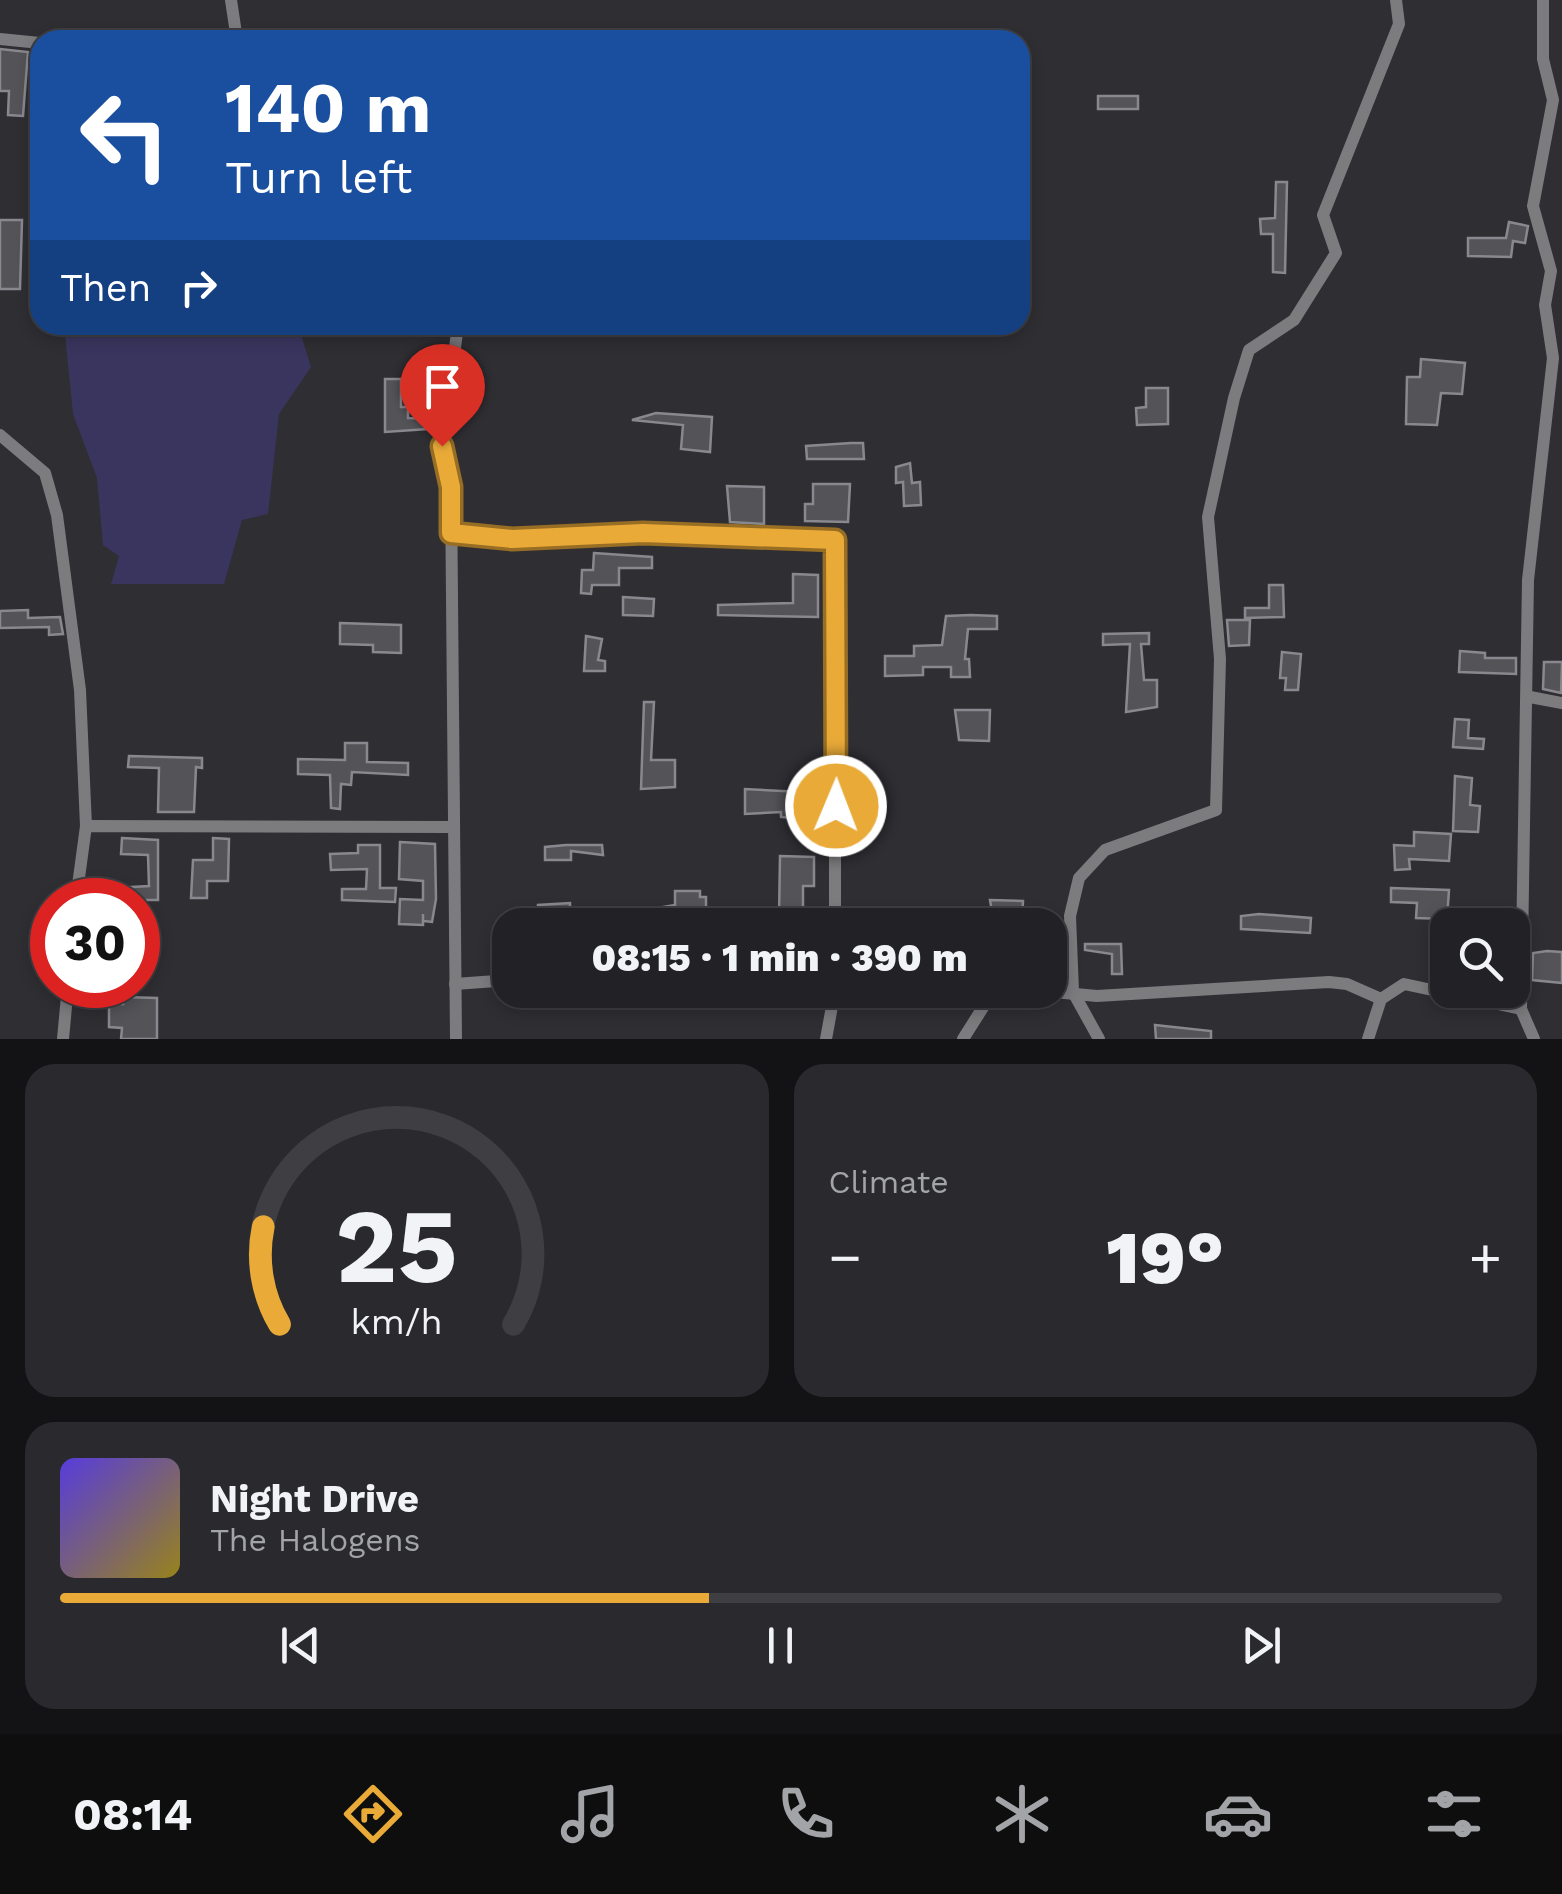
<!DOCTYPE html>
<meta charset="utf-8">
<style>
body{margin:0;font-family:"Work Sans",sans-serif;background:#2a2a2e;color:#f1f3f6;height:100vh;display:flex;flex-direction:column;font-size:38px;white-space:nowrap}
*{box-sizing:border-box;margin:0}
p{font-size:32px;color:#a2a4a7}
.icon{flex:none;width:55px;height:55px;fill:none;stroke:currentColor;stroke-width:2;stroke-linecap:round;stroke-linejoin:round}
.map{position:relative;height:1039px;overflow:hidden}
.sheet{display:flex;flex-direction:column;gap:25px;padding:25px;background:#131315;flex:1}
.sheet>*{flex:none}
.guide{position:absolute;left:30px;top:30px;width:1000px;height:305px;border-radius:30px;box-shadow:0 5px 15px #0003,0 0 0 2px #3f3f43;background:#1a4fa0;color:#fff;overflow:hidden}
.tools{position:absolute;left:1430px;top:908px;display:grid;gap:20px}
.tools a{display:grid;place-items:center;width:100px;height:100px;border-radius:20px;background:#222226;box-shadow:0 5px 15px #0003,0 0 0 2px #3f3f43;font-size:50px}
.speed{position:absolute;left:30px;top:878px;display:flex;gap:20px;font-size:50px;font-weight:700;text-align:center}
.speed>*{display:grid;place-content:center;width:130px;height:130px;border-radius:50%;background:#222226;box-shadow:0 5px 15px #0003,0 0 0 2px #3f3f43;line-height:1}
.speed .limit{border:15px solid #d22;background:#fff;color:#111}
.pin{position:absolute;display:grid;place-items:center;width:85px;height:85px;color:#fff;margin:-102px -42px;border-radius:50% 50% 50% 0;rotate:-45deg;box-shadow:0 0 10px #0007}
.pin .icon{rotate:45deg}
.me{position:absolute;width:110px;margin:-55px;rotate:1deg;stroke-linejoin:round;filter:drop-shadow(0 0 8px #0008)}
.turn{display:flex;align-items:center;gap:35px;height:210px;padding:0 30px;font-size:45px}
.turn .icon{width:130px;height:130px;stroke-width:2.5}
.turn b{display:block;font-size:70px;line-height:85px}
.then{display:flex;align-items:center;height:95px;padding:0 30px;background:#0003;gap:20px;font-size:38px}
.big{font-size:75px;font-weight:800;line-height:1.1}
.sheet .widget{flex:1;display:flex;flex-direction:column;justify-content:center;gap:15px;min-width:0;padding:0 35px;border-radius:30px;background:#2a2a2e}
.sheet .dial{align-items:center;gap:0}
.dial svg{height:260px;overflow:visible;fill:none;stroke:#3f3f43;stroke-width:7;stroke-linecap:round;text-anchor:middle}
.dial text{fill:#f1f3f6;stroke:none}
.song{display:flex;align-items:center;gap:30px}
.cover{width:120px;height:120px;border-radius:15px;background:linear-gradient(135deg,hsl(250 70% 55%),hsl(50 70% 35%))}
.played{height:10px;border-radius:5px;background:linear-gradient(90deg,#e9aa38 45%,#3f3f43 45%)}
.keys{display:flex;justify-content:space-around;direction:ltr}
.heat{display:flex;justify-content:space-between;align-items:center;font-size:55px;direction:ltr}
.sheet .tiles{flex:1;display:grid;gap:25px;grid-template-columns:1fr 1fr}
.widget:last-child{grid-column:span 2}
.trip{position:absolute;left:492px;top:908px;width:575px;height:100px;border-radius:30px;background:#222226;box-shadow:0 5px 15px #0003,0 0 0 2px #3f3f43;font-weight:800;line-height:100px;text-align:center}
.tab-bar{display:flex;height:160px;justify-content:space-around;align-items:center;background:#0e0e0f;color:#a2a4a7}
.tab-bar .icon{width:70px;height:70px}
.tab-bar .on{color:#e9aa38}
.tab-bar b{font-size:45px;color:#f1f3f6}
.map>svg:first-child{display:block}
.green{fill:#3a355e}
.building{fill:#535358;stroke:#88888e;stroke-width:2.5}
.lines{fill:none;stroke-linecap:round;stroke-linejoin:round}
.minor{stroke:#7c7c7f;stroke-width:12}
.route-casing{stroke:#976e24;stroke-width:25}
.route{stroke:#e9aa38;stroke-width:18}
</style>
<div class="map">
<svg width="1562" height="1039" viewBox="0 0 1562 1039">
<rect width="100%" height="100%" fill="#2e2e33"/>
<polygon class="green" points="64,325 298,325 311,367 279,414 268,514 242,520 224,584 111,584 119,556 103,545 97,478 73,414"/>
<g class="building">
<polygon points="0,49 28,52 23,116 8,115 9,91 0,91"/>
<rect x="1098" y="96" width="40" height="13"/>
<polygon points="1276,182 1287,182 1285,273 1273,272 1273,234 1261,234 1260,219 1275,218"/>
<polygon points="0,220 22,220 20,289 0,289"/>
<polygon points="1509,222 1528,226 1525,243 1513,241 1511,257 1468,256 1468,238 1506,238"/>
<polygon points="1421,359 1465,363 1462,394 1441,393 1437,425 1406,424 1407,377 1420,377"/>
<polygon points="385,379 401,379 401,407 408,407 408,418 429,419 428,429 385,432"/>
<polygon points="1146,388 1168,388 1168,424 1137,425 1136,408 1146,407"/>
<polygon points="656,413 712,417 710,452 681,449 683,425 632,420"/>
<polygon points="851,443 863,443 864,459 807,459 806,446"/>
<polygon points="910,463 912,483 920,482 921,505 904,506 903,482 896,483 896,467"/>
<polygon points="813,484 850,484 848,522 805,521 805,504 813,504"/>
<polygon points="727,486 764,487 764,524 730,522"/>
<polygon points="594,553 652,557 652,568 619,568 619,585 592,585 591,594 581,593 582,570 593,570"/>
<polygon points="793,574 818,575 818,617 718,615 718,605 793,603"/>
<polygon points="1269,585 1283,585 1284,617 1245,618 1245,608 1269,608"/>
<polygon points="623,597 654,599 653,616 623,615"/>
<polygon points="28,610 28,618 60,617 63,634 49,635 49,627 0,628 0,611"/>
<polygon points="971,615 997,616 997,629 968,629 965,659 969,659 970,677 951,677 951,667 923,667 923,675 885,676 885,656 914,656 914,646 942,645 946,616"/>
<polygon points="1227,620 1250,620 1249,645 1229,646"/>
<polygon points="340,623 401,625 401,653 373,652 373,645 340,644"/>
<polygon points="1149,633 1149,644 1141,644 1144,680 1157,680 1157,707 1126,712 1130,644 1103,645 1103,634"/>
<polygon points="586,636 602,639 598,660 605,661 605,671 584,671"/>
<polygon points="1460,651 1485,653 1485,658 1516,658 1516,674 1459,672"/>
<polygon points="1282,652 1301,654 1298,690 1285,690 1286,678 1280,678"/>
<polygon points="1544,662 1562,662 1561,693 1543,689"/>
<polygon points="644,702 654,702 651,760 675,760 675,787 641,789"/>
<polygon points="955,710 990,710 989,741 959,740"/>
<polygon points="1455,719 1469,720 1468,738 1484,739 1483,749 1453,747"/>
<polygon points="345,743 367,743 367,762 408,763 408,775 352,772 351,785 341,784 340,809 331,808 330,775 298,774 298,759 345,760"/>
<polygon points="129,756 202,758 202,768 196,767 194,812 158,812 159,768 128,767"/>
<polygon points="802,776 815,776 816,821 781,817 781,812 745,814 745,789 802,792"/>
<polygon points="1455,776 1472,778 1470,805 1480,806 1478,832 1453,831"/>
<polygon points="1414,832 1451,834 1449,861 1409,859 1410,869 1395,870 1394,845 1414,846"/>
<polygon points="122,838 158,840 158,900 114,900 114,888 149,886 148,855 121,854"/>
<polygon points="213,838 229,839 228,881 207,881 207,898 191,898 193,860 213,860"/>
<polygon points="400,842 435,844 436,899 432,922 423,921 423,914 423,925 399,924 400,899 423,900 423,881 399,879"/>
<polygon points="358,845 380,845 380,888 396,888 395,902 342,900 342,889 366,889 367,869 331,870 330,854 358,853"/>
<polygon points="566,845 602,845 603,855 571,851 571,860 545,860 545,847"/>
<polygon points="780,856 814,857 814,886 803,886 803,917 779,917"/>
<polygon points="1391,888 1449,890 1447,919 1416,918 1417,903 1391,902"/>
<polygon points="675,891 700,891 700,897 706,897 706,914 682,918 682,925 664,925 663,907 675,905"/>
<polygon points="990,900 1023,901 1022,924 994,924"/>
<polygon points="570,903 570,925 538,925 538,905"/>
<polygon points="887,908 949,908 949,922 920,925 920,920 887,919"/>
<polygon points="1259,914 1311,918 1310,933 1241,929 1241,916"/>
<polygon points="1085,944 1121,944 1122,974 1112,974 1112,954 1085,950"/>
<polygon points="1547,951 1562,952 1562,983 1532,980 1533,953"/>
<polygon points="123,997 157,998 157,1039 121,1039 122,1028 109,1027 109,1004 123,1004"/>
<polygon points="1155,1025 1211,1031 1211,1039 1156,1039"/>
</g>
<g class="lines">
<g class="minor">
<polyline points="231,0 237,40"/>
<polyline points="0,39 40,43"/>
<polyline points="0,435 45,473 57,515 80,690 86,826"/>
<polyline points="451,533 513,539 643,533 835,540 835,925"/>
<polyline points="1530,697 1562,703"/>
<polyline points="76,900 86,826 451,827"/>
<polyline points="455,984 510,980"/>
<polyline points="1032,990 1097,996 1329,982 1347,984 1381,999"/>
<polyline points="63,1039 68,985"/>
<polyline points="456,1039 451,487 442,446 458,325"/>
<polyline points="826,1039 835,990"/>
<polyline points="963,1039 994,990"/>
<polyline points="1099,1039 1073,992 1070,916 1079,878 1105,850 1216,810 1220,659 1208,517 1234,398 1249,350 1294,320 1336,253 1323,215 1399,24 1396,0"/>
<polyline points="1368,1039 1381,999 1404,984 1521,1009"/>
<polyline points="1534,1039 1521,1009 1528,580 1553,358 1545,305 1551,271 1533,206 1553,100 1543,59 1543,0"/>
</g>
</g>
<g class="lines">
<defs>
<polyline id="route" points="442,446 451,487 451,533 512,539 643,533 835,540 836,806"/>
</defs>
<use href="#route" class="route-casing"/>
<use href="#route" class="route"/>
</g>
</svg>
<div class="tools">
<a><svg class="icon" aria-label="search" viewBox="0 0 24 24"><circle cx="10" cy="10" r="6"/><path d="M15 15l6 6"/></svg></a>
</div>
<div class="speed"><div class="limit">30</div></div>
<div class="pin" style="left:442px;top:446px;background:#d93025"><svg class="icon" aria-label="arrive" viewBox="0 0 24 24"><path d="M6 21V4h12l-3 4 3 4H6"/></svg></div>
<svg class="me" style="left:836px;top:806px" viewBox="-20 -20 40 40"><circle r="17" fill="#e9aa38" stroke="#fff" stroke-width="3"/><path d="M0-11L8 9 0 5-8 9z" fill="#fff"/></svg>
<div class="trip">08:15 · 1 min · 390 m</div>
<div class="guide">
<div class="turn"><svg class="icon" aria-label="left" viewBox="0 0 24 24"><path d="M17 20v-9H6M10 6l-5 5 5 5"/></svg><div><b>140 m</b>Turn left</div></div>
<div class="then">Then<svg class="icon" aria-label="right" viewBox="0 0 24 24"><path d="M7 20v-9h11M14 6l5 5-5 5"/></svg></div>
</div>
</div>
<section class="sheet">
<div class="tiles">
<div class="widget dial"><svg viewBox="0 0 100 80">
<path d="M14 69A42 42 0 1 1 86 69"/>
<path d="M14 69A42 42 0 0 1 9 39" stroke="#e9aa38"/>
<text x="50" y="56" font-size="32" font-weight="700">25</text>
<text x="50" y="72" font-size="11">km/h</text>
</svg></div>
<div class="widget"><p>Climate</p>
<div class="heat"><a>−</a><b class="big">19°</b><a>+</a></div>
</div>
<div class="widget">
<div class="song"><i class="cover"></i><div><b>Night Drive</b><p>The Halogens</p></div></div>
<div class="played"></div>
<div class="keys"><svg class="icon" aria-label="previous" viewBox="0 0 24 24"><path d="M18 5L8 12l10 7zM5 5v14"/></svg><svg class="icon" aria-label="pause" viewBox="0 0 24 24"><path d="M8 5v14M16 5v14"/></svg><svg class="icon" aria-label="next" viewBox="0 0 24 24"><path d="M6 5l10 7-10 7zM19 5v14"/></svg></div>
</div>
</div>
</section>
<nav class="tab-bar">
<b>08:14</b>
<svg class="icon on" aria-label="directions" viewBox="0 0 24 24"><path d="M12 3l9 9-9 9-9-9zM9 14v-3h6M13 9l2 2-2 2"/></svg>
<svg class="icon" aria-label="music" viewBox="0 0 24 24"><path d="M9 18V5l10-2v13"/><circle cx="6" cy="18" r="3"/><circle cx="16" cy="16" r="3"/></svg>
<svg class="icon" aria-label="phone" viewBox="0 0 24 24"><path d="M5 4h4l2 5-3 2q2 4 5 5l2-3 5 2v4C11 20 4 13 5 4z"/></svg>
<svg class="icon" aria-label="climate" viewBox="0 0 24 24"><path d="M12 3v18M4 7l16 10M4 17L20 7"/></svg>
<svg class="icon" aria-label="car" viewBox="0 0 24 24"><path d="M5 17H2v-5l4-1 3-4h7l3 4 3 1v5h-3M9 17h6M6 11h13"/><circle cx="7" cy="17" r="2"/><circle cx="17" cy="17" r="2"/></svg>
<svg class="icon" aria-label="filters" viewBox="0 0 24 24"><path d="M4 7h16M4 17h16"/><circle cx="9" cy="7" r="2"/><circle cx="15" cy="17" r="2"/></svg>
</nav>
